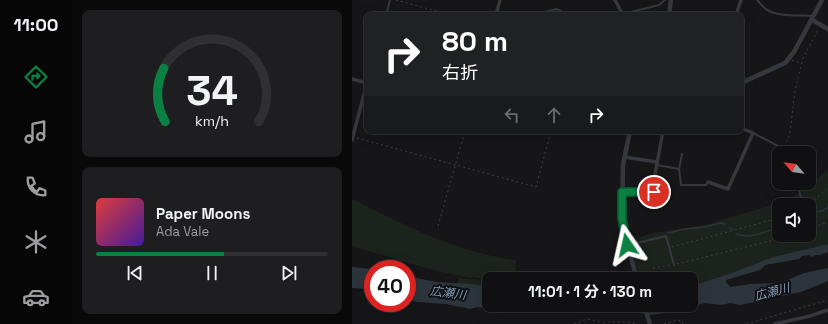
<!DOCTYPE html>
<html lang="ja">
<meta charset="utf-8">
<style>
body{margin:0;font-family:"Space Grotesk","Noto Sans JP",sans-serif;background:#1e1e20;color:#f1f3f6;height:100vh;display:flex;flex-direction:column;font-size:15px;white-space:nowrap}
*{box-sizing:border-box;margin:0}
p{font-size:13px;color:#9c9d9f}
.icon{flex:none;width:22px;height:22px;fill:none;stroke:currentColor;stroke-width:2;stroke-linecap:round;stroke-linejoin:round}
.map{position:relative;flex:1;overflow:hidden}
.side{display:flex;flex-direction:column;gap:10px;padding:10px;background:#09090a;width:280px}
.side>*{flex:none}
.banner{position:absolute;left:12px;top:12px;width:380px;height:122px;border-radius:8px;box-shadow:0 4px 16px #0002,0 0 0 1px #303032;background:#202124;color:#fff;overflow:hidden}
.needle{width:26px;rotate:298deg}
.tools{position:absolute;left:420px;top:146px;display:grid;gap:8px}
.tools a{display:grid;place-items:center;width:44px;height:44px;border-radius:8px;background:#101012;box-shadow:0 4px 16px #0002,0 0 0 1px #303032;font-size:20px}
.speed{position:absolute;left:12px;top:260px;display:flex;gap:8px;font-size:20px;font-weight:700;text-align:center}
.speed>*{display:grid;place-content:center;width:52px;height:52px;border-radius:50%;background:#101012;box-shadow:0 4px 16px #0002,0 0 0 1px #303032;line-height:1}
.speed .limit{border:6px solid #d22;background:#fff;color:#111}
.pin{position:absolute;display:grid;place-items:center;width:34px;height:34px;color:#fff;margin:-17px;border:2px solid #fff;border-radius:50%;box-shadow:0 1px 4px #0007}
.me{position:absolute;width:44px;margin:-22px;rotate:349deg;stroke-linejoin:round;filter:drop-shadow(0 0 3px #0008)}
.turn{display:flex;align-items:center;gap:14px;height:84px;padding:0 12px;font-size:18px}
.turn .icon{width:52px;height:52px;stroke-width:2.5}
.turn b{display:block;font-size:28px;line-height:34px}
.lanes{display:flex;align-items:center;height:38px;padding:0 12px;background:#0003;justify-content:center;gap:20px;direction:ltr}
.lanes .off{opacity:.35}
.side .widget{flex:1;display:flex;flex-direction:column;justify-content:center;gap:6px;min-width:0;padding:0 14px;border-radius:8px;background:#1e1e20}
.side .dial{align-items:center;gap:0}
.dial svg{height:104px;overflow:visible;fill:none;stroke:#303032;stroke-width:7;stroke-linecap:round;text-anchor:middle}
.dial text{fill:#f1f3f6;stroke:none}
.song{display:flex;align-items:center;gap:12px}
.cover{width:48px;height:48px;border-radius:6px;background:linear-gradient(135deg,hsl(0 70% 55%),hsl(260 70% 35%))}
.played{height:4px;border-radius:2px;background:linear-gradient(90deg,#0b8043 55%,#303032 55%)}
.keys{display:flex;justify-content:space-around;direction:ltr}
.trip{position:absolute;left:130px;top:272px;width:216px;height:40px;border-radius:8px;background:#101012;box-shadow:0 4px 16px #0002,0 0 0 1px #303032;font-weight:700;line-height:40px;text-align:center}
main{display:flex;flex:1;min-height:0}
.dock{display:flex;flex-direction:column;width:72px;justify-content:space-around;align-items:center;background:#060607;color:#9c9d9f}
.dock .icon{width:28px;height:28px}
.dock .selected{color:#0b8043}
.dock b{font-size:18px;color:#f1f3f6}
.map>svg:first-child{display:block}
.green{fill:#1c231d;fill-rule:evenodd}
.water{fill:#2c353c}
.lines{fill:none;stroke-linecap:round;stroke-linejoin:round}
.stream{stroke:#2c353c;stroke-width:1.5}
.path{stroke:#3d3f44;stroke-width:1;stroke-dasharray:2 3;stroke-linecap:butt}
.service{stroke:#37383d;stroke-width:2}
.minor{stroke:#37383d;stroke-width:3.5}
.tertiary{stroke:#37383d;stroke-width:4.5}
.route-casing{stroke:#07532c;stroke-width:10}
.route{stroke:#0b8043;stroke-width:7}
.labels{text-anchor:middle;stroke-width:4;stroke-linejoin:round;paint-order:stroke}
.water-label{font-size:12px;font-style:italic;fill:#7f9bb3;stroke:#111113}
</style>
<main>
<nav class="dock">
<b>11:00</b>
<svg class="icon selected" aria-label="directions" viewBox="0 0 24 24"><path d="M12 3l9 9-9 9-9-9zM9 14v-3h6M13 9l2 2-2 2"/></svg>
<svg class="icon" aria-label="music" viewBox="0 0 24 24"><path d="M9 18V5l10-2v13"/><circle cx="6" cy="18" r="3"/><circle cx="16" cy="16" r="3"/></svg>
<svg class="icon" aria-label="phone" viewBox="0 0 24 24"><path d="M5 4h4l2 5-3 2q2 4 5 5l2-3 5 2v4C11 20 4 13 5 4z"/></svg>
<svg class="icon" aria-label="climate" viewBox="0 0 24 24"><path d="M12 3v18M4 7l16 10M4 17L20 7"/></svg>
<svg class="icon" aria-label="car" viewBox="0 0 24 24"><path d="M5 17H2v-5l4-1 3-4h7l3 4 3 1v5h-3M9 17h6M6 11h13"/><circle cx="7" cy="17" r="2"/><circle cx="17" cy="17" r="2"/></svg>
</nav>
<section class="side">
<div class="widget dial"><svg viewBox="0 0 100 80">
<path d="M14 69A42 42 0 1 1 86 69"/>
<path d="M14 69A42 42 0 0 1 13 28" stroke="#0b8043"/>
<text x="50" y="56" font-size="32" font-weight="700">34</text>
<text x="50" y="72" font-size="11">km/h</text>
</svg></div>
<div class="widget">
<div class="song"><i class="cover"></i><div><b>Paper Moons</b><p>Ada Vale</p></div></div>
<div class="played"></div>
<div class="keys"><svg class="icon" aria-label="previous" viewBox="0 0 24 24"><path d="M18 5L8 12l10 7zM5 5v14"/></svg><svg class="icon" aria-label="pause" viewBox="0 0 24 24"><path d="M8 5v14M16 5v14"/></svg><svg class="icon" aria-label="next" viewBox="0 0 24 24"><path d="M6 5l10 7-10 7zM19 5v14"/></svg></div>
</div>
</section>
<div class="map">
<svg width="476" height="324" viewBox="0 0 476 324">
<rect width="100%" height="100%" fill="#161618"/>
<g class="green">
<path d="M 476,169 L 476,244 L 421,257 L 377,274 L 339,286 L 339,279 L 288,279 L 277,240 L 302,233 L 353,225 L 430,202 L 450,192 ZM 427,205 L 457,205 L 457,235 L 427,235 Z"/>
<path d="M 0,199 C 52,225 106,253 164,260 L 163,279 C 143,279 123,279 104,275 C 69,268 34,256 0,246 Z"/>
<polygon points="106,278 137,281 137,286 106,284"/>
</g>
<g class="water">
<polygon points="476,244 476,252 468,255 463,255 460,257 457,255 450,256 447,259 413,265 408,270 374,280 374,282 378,287 398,284 428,283 452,273 476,268 476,281 449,292 388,305 378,303 369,305 353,303 314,313 298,315 277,310 268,312 262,310 254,313 252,310 241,309 228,311 179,307 171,309 136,309 126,307 118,309 94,304 65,302 55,299 55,276 84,282 118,284 137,286 137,305 339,305 339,286 377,274 421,257"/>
<polygon points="0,267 21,269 21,291 17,289 0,288"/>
</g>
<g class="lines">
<g class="stream">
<polyline points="457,212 470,211 476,207"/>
<polyline points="378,228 380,229"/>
<polyline points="316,233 333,229 352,227 369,223 373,224"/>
<path d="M 384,234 C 399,239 413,232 427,227"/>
</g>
<g class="path">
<polyline points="44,0 99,15"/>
<polyline points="440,60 449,63"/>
<polyline points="5,138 184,187 199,131"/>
<polyline points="433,147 438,133 443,90 451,58 467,28"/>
<polyline points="453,204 463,199 476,188"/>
<polyline points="86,226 113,131"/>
<polyline points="457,229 476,222"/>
<polyline points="320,247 427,218"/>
<polyline points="325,264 426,239 439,235"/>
<polyline points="301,268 318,265"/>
<polyline points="222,324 235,319 251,322 275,322 285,324"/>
<polyline points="312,324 325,320 330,321 331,324"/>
<polyline points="394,324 476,300"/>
</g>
<g class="service">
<path d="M 405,0 C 408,3 411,7 414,9 C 424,17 448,15 461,16"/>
<polyline points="270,14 307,5 313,0"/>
<polyline points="34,15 38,0"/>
<polyline points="181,15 205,9 215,15"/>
<polyline points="401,133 432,149 436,153"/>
<polyline points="279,134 284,131"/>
<polyline points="330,154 327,169 329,185 354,185 356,182"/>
<polyline points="305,165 327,169"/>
<polyline points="446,183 450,205"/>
<polyline points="277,245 314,236 322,265"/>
</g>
<g class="minor">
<polyline points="263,0 271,15"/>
<polyline points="144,15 148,0"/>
<polyline points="384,15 389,0"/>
<polyline points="0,79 15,83"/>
<polyline points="0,140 15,83"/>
<polyline points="272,157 305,162"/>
<polyline points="356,182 376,189 401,133 389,128"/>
<polyline points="270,192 302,192 302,180 311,131"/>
<polyline points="423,324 458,316 476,310"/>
</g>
<g class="tertiary">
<polyline points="317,15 319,0"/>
<polyline points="460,20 476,29"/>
<polyline points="389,83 433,63 442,52 470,0"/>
<polyline points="278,131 271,165 270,218 273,236 285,279"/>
<polyline points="292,305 298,324"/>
</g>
</g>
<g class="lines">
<defs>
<polyline id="route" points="275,245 270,218 270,192 302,192"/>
</defs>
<use href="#route" class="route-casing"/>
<use href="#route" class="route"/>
</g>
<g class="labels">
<g class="water-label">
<text transform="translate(420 292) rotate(-15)" y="4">広瀬川</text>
<text transform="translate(96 293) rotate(7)" y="4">広瀬川</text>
</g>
</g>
</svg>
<div class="tools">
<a><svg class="needle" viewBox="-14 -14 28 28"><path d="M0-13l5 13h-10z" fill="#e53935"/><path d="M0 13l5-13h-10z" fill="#9c9d9f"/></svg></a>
<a><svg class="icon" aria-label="sound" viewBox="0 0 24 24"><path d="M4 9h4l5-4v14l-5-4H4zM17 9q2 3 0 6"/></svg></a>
</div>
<div class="speed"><div class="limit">40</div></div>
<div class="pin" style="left:302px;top:192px;background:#d93025"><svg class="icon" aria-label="arrive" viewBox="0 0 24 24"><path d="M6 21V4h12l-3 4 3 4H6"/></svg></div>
<svg class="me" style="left:275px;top:245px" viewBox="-20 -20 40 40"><path d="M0-17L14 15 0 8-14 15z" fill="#0b8043" stroke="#fff" stroke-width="4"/></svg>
<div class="trip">11:01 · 1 分 · 130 m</div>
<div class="banner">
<div class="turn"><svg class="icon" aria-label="right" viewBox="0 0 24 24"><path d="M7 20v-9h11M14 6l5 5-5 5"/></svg><div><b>80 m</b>右折</div></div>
<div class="lanes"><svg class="icon off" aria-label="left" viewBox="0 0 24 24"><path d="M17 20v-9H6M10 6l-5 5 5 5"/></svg><svg class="icon off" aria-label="ahead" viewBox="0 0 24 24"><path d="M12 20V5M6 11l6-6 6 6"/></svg><svg class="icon" aria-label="right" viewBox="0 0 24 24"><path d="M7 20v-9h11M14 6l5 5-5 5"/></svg></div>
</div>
</div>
</main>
